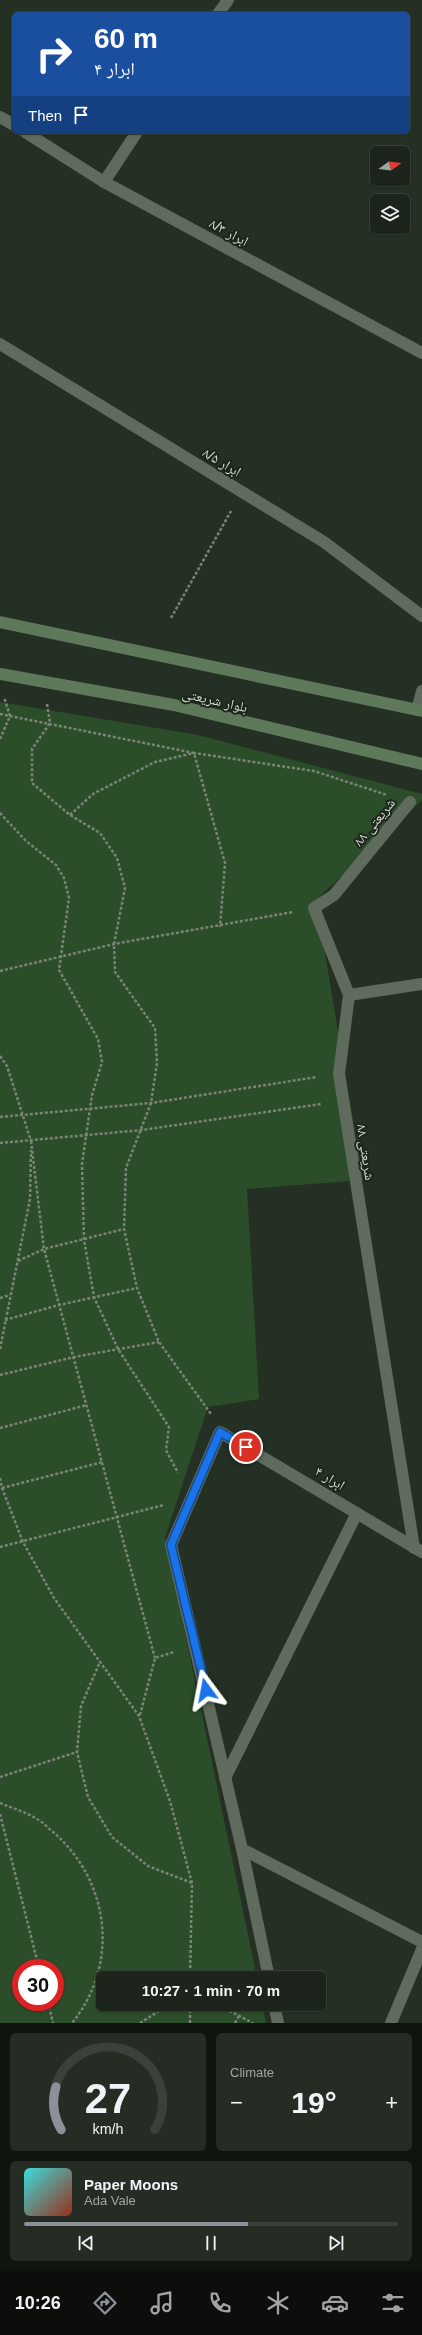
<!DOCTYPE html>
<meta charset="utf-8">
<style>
body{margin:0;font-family:Arial,"Noto Naskh Arabic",sans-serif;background:#252c24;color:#f1f3f6;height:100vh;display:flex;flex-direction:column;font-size:15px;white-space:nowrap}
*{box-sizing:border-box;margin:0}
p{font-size:13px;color:#a0a4a3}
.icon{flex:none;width:22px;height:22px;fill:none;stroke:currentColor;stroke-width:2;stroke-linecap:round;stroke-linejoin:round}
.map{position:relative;height:2023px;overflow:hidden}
.side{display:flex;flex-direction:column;gap:10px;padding:10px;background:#0f140f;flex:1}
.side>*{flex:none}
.guide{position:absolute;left:12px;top:12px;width:398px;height:122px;border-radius:6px;box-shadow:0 1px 3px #0004,0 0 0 1px #3a413a;background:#1a4fa0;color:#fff;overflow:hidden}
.needle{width:26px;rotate:75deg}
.controls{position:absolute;left:370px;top:146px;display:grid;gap:8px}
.controls a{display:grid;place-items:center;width:40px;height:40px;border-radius:6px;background:#1c241b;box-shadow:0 1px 3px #0004,0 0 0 1px #3a413a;font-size:20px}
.speed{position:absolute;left:12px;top:1959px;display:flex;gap:8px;font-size:20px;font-weight:700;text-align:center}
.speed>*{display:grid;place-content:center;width:52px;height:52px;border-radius:50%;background:#1c241b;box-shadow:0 1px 3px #0004,0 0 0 1px #3a413a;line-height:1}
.speed .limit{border:6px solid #d22;background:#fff;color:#111}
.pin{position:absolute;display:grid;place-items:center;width:34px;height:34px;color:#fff;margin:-17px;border:2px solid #fff;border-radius:50%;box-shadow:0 1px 4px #0007}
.me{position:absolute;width:44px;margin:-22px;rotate:347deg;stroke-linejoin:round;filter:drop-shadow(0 0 3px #0008)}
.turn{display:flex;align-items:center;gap:14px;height:84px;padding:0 16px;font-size:18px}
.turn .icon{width:52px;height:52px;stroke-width:2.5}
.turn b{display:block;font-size:28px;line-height:34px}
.then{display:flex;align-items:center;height:38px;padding:0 16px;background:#0003;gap:8px;font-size:15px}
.big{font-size:30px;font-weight:700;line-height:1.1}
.side .tile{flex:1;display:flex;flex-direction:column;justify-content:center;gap:6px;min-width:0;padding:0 14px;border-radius:6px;background:#252c24}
.side .dial{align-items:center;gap:0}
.dial svg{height:104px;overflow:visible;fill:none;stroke:#3a413a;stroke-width:7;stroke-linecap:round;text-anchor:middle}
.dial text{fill:#f1f3f6;stroke:none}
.song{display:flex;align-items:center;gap:12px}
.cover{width:48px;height:48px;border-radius:6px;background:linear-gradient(135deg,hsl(180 70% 55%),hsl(10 70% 35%))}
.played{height:4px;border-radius:2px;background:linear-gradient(90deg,#8c9099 60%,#3a413a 60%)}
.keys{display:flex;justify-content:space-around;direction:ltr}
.heat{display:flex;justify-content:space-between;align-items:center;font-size:22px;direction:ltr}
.side .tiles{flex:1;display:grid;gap:10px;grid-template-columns:1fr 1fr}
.tile:last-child{grid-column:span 2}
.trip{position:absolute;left:96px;top:1971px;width:230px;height:40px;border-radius:6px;background:#1c241b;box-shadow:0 1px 3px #0004,0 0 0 1px #3a413a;font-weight:700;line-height:40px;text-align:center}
.dock{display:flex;height:64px;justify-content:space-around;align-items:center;background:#0b0e0b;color:#a0a4a3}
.dock .icon{width:28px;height:28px}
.dock .selected{color:#8c9099}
.dock b{font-size:18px;color:#f1f3f6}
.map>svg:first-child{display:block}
.green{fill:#2c4d29;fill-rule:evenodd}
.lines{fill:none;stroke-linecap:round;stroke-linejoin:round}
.path{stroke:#7a8379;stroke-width:2.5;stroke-dasharray:3 2;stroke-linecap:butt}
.minor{stroke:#5f6b5d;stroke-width:12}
.secondary{stroke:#5e785a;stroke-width:12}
.route-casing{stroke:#114b97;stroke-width:10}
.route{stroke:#1a73e8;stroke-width:7}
.labels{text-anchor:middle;stroke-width:4;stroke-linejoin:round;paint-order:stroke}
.street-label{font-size:14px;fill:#d3dad2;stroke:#1c261a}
</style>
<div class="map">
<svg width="422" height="2023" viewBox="0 0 422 2023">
<rect width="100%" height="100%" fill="#253024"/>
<path class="green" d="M 0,702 L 198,735 L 422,794 L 422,800 L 316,900 L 363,1180 L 247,1189 L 259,1399 L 208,1407 L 165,1537 L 257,1978 L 103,1978 L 103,2004 L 262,2004 L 266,2023 L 0,2023 ZM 21,1968 L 55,1968 L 55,2002 L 21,2002 Z"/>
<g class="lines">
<g class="path">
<polyline points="171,618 231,511"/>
<polyline points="47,704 50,723 32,749 32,783 70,815 100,833 117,858 125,888 114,944 115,972 155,1028 157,1063 151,1103 126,1168 124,1229 137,1288 159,1342 211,1414"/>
<polyline points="0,714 194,753 225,863 220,927"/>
<polyline points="0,739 10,716 4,697"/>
<polyline points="0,813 26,841 56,865 64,878 69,898 59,970 98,1039 102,1062 92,1095 82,1164 84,1240 94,1297 118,1349 169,1427 166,1450 178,1473"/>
<polyline points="70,815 93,794 155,762 194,753 314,771 387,795"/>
<polyline points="0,971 114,944 293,912"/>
<polyline points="0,1056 7,1066 31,1141"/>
<polyline points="0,1117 151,1103 317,1077"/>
<polyline points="31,1141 44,1249 155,1658"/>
<polyline points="0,1143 142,1130 321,1104"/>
<polyline points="18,1261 44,1249 124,1229"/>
<polyline points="0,1298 10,1295"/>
<polyline points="5,1320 59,1305 137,1288"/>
<polyline points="0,1349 30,1199 31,1150"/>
<polyline points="0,1375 74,1357 159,1342"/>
<polyline points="0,1428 87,1405"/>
<polyline points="0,1478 2,1488 23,1542 54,1598 139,1716 170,1801 192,1883 190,1978"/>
<polyline points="2,1488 103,1462"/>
<polyline points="0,1547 164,1505"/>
<polyline points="99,1664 81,1706 77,1752 88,1797 112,1837 148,1866 192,1883"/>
<polyline points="140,1715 155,1658 174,1652"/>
<polyline points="0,1777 77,1752"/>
<path d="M 0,1803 C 12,1808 26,1812 37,1819 C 43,1822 48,1828 53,1832 C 110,1881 120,1964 72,2023"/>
<polyline points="0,1814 39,1968"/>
<polyline points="48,2002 53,2023"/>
<polyline points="216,2004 253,2023"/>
<polyline points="140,2023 170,2004"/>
<polyline points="190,2023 190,2004"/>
<polyline points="235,2023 239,2016"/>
</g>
<g class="minor">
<polyline points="218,14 228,0"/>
<polyline points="0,117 14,125"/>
<polyline points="25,132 104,182 422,353"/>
<polyline points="104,182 137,132"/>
<polyline points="0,344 324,542 422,616"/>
<polyline points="417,710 422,691"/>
<polyline points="410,802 334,895 314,908 349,995 339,1074 414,1548"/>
<polyline points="349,995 422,984"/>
<polyline points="225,1778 357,1513"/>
<polyline points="242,1849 422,1942"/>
<polyline points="269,1978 242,1849 171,1545 220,1432 422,1552"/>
<polyline points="274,2004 278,2023"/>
<polyline points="391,2023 422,1949"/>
</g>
<g class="secondary">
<polyline points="0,622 422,711"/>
<polyline points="0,674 174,705 422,764"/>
</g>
</g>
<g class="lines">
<defs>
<polyline id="route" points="206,1690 171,1545 220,1432 246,1447"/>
</defs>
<use href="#route" class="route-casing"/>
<use href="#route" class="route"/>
</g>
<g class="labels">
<g class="street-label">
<text transform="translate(229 232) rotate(28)" y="5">ابرار ۸/۳</text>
<text transform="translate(222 462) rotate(31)" y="5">ابرار ۸/۵</text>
<text transform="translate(215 700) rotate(13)" y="5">بلوار شریعتی</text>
<text transform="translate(374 822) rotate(-51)" y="5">شریعتی ۸۸</text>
<text transform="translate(366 1152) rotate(81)" y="5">شریعتی ۸۸</text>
<text transform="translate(330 1478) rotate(31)" y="5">ابرار ۴</text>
</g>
</g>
</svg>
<div class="controls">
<a><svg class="needle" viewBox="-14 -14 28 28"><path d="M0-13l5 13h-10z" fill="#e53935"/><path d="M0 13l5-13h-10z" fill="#a0a4a3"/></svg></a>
<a><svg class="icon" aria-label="layers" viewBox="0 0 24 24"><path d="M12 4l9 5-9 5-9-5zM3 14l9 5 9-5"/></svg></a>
</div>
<div class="speed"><div class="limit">30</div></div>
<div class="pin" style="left:246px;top:1447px;background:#d93025"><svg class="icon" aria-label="arrive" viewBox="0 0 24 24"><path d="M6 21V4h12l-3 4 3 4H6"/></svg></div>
<svg class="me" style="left:206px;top:1690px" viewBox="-20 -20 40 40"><path d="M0-17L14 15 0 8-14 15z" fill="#1a73e8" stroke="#fff" stroke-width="4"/></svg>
<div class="trip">10:27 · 1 min · 70 m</div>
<div class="guide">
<div class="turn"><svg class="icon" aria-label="right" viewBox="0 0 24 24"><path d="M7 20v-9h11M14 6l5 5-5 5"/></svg><div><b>60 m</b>ابرار ۴</div></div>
<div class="then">Then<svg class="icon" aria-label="arrive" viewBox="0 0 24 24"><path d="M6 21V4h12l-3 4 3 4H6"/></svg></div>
</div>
</div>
<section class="side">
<div class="tiles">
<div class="tile dial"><svg viewBox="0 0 100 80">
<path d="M14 69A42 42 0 1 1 86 69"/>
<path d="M14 69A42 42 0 0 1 10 36" stroke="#8c9099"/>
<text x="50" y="56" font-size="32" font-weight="700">27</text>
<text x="50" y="72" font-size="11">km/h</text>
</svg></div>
<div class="tile"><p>Climate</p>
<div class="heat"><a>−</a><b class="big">19°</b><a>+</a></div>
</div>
<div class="tile">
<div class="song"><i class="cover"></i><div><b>Paper Moons</b><p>Ada Vale</p></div></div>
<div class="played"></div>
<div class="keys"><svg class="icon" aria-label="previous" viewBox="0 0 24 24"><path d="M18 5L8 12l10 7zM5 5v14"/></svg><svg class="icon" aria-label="pause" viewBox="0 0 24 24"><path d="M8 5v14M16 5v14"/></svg><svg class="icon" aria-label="next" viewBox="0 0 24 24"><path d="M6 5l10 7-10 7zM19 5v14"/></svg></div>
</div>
</div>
</section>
<nav class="dock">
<b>10:26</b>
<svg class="icon selected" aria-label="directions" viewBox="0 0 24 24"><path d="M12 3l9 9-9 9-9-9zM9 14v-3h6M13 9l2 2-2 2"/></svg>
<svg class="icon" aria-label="music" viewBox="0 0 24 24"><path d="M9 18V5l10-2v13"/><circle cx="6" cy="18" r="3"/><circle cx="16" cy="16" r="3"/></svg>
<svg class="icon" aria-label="phone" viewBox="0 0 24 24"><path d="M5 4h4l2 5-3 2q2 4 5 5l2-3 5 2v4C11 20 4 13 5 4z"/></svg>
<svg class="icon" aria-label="climate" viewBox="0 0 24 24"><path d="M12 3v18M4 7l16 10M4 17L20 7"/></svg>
<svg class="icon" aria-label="car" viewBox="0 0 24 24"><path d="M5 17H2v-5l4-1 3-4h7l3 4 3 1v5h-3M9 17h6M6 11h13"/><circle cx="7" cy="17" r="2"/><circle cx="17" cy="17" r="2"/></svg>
<svg class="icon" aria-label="filters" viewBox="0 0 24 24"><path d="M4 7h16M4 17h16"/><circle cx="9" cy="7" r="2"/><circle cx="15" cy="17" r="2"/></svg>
</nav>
